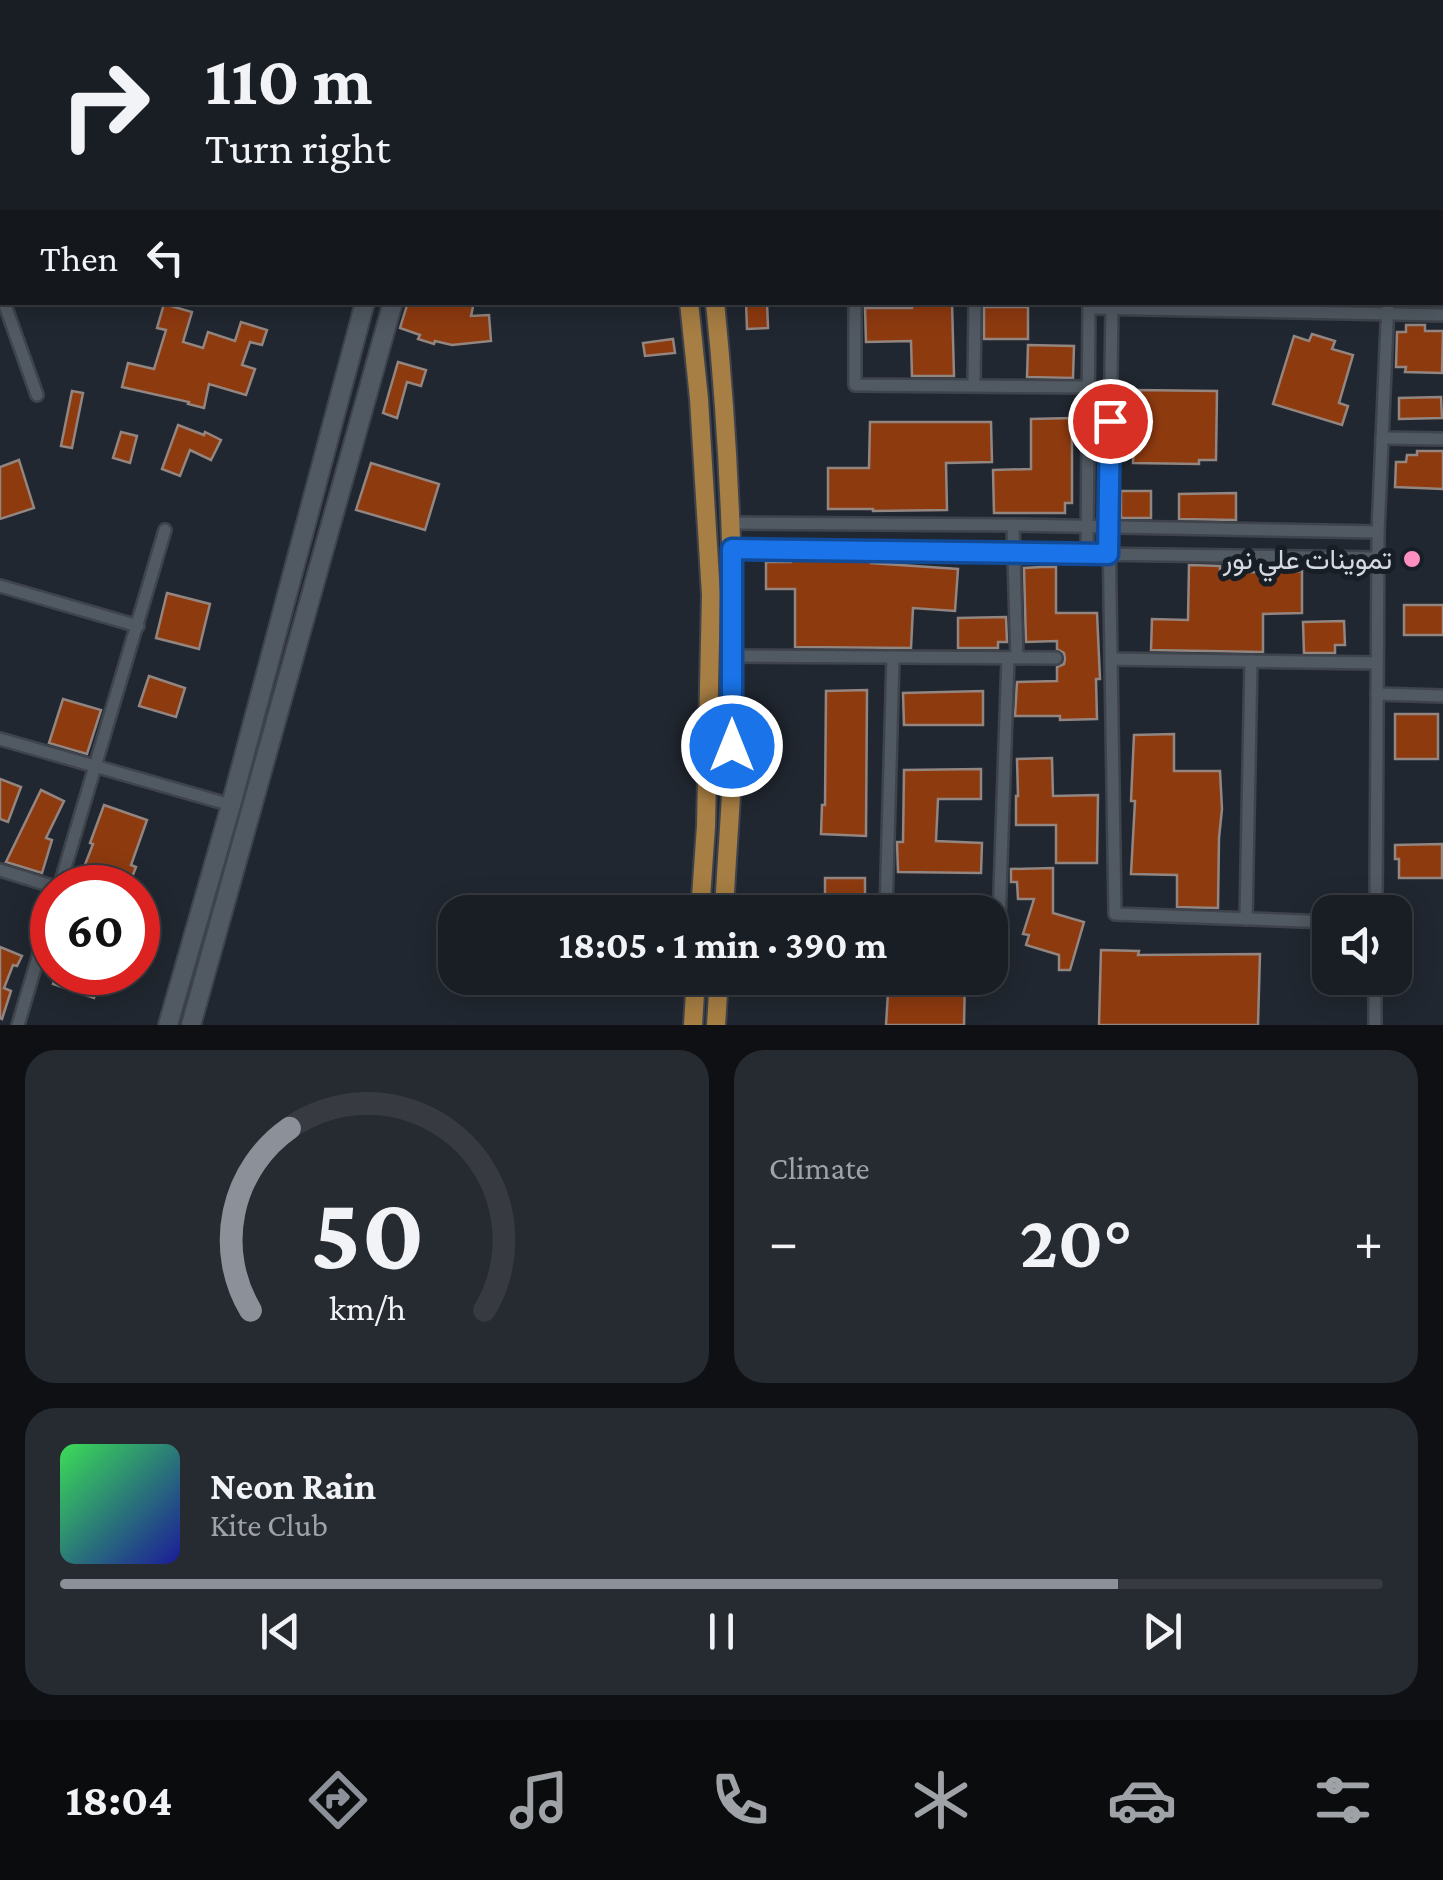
<!DOCTYPE html>
<meta charset="utf-8">
<style>
body{margin:0;font-family:"Crimson Pro",Vazirmatn,serif;background:#262a31;color:#f1f3f6;height:100vh;display:flex;flex-direction:column;font-size:38px;white-space:nowrap}
*{box-sizing:border-box;margin:0}
p{font-size:32px;color:#9fa2a6}
.icon{flex:none;width:55px;height:55px;fill:none;stroke:currentColor;stroke-width:2;stroke-linecap:round;stroke-linejoin:round}
.map{position:relative;height:1025px;overflow:hidden}
.details{display:flex;flex-direction:column;gap:25px;padding:25px;background:#0e1014;flex:1}
.details>*{flex:none}
.hud{position:absolute;left:0px;top:0px;width:1445px;height:305px;box-shadow:0 5px 25px #0003,0 0 0 2px #373b41;background:#191d24;color:#f1f3f6;overflow:hidden}
.controls{position:absolute;left:1312px;top:895px;display:grid;gap:20px}
.controls a{display:grid;place-items:center;width:100px;height:100px;border-radius:20px;background:#191d24;box-shadow:0 5px 25px #0003,0 0 0 2px #373b41;font-size:50px}
.speed{position:absolute;left:30px;top:865px;display:flex;gap:20px;font-size:50px;font-weight:700;text-align:center}
.speed>*{display:grid;place-content:center;width:130px;height:130px;border-radius:50%;background:#191d24;box-shadow:0 5px 25px #0003,0 0 0 2px #373b41;line-height:1}
.speed .limit{border:15px solid #d22;background:#fff;color:#111}
.pin{position:absolute;display:grid;place-items:center;width:85px;height:85px;color:#fff;margin:-42px;border:5px solid #fff;border-radius:50%;box-shadow:0 2px 10px #0007}
.me{position:absolute;width:110px;margin:-55px;rotate:0deg;stroke-linejoin:round;filter:drop-shadow(0 0 8px #0008)}
.turn{display:flex;align-items:center;gap:35px;height:210px;padding:0 40px;font-size:45px}
.turn .icon{width:130px;height:130px;stroke-width:2.5}
.turn b{display:block;font-size:70px;line-height:85px}
.then{display:flex;align-items:center;height:95px;padding:0 40px;background:#0003;gap:20px;font-size:38px}
.big{font-size:75px;font-weight:700;line-height:1.1}
.details .tile{flex:1;display:flex;flex-direction:column;justify-content:center;gap:15px;min-width:0;padding:0 35px;border-radius:30px;background:#262a31}
.details .dial{align-items:center;gap:0}
.dial svg{height:260px;overflow:visible;fill:none;stroke:#373b41;stroke-width:7;stroke-linecap:round;text-anchor:middle}
.dial text{fill:#f1f3f6;stroke:none}
.song{display:flex;align-items:center;gap:30px}
.cover{width:120px;height:120px;border-radius:15px;background:linear-gradient(135deg,hsl(130 70% 55%),hsl(240 70% 35%))}
.played{height:10px;border-radius:5px;background:linear-gradient(90deg,#8c9099 80%,#373b41 80%)}
.keys{display:flex;justify-content:space-around;direction:ltr}
.heat{display:flex;justify-content:space-between;align-items:center;font-size:55px;direction:ltr}
.details .tiles{flex:1;display:grid;gap:25px;grid-template-columns:1fr 1fr}
.tile:last-child{grid-column:span 2}
.trip{position:absolute;left:438px;top:895px;width:570px;height:100px;border-radius:30px;background:#191d24;box-shadow:0 5px 25px #0003,0 0 0 2px #373b41;font-weight:700;line-height:100px;text-align:center}
.tab-bar{display:flex;height:160px;justify-content:space-around;align-items:center;background:#0a0c0e;color:#9fa2a6}
.tab-bar .icon{width:70px;height:70px}
.tab-bar .on{color:#8c9099}
.tab-bar b{font-size:45px;color:#f1f3f6}
.map>svg:first-child{display:block}
.building{fill:#8e3a0f;stroke:#938580;stroke-width:2.5}
.lines{fill:none;stroke-linecap:round;stroke-linejoin:round}
.minor-casing{stroke:#3f444c;stroke-width:16}
.secondary-casing{stroke:#3f444c;stroke-width:22}
.primary-casing{stroke:#3f444c;stroke-width:22}
.minor{stroke:#515962;stroke-width:11}
.secondary{stroke:#515962;stroke-width:18}
.primary{stroke:#a77e43;stroke-width:18}
.route-casing{stroke:#114b97;stroke-width:25}
.route{stroke:#1a73e8;stroke-width:18}
.poi-dot{fill:#fc8fc2;stroke:#171e26;stroke-width:4}
.labels{text-anchor:middle;stroke-width:10;stroke-linejoin:round;paint-order:stroke}
.poi-label{font-size:28px;fill:#d5d9df;stroke:#171e26;text-anchor:end}
</style>
<div class="map">
<svg width="1443" height="1025" viewBox="0 0 1443 1025">
<rect width="100%" height="100%" fill="#212730"/>
<g class="building">
<polygon points="408,302 474,302 471,316 489,315 491,341 452,345 435,341 434,344 418,339 420,335 400,328"/>
<polygon points="746,302 767,302 768,328 747,329"/>
<polygon points="912,302 952,302 954,376 912,376 911,341 866,342 865,308 912,308"/>
<polygon points="164,304 192,312 183,342 203,348 208,332 235,341 241,322 267,330 262,345 250,342 242,365 255,369 246,395 209,384 204,408 188,404 189,402 122,387 128,363 154,369 166,330 157,328"/>
<rect x="984" y="307" width="44" height="32"/>
<polygon points="1406,325 1425,325 1425,331 1443,331 1442,373 1405,372 1406,367 1396,367 1397,332 1406,332"/>
<polygon points="1312,334 1335,341 1332,349 1353,355 1339,403 1348,406 1342,425 1273,404 1294,336 1309,341"/>
<polygon points="673,339 675,353 645,356 643,343"/>
<polygon points="1028,345 1074,346 1073,378 1027,377"/>
<polygon points="398,362 426,370 421,386 407,382 397,418 383,413"/>
<polygon points="1134,390 1217,391 1216,460 1199,460 1199,464 1133,463"/>
<polygon points="72,391 83,393 72,448 61,446"/>
<polygon points="1441,397 1442,418 1399,419 1399,398"/>
<polygon points="1072,418 1072,503 1065,503 1065,513 994,513 993,470 1031,469 1031,419"/>
<polygon points="870,422 991,422 992,462 946,463 947,510 873,511 873,509 828,509 828,468 869,468"/>
<polygon points="178,425 204,435 205,432 221,440 211,460 190,450 180,476 162,469"/>
<polygon points="121,432 137,436 130,463 113,458"/>
<polygon points="1417,451 1443,451 1443,489 1395,487 1396,462 1406,462 1407,455 1417,455"/>
<polygon points="19,460 34,508 0,519 0,467"/>
<polygon points="371,463 439,484 425,530 356,510"/>
<rect x="1121" y="491" width="30" height="27"/>
<polygon points="1236,493 1236,520 1179,519 1179,494"/>
<polygon points="791,560 871,560 871,563 958,569 955,611 913,608 911,648 795,647 795,589 766,589 766,562 791,562"/>
<polygon points="1189,565 1220,566 1220,573 1302,571 1302,613 1263,614 1263,652 1151,650 1152,619 1188,620"/>
<polygon points="1042,567 1056,567 1056,613 1097,613 1100,679 1096,679 1097,719 1060,720 1060,716 1015,716 1017,682 1057,681 1057,667 1064,664 1065,659 1064,653 1057,649 1057,641 1026,642 1024,568"/>
<polygon points="167,593 210,604 199,649 156,638"/>
<rect x="1404" y="605" width="39" height="30"/>
<polygon points="1006,617 1007,642 998,642 998,648 958,648 958,618"/>
<polygon points="1344,621 1345,645 1335,645 1335,653 1304,653 1303,622"/>
<polygon points="149,676 185,688 176,717 139,706"/>
<polygon points="867,690 866,836 821,834 822,805 825,805 826,691"/>
<polygon points="983,691 983,725 904,725 903,693"/>
<polygon points="63,699 101,710 87,754 49,743"/>
<rect x="1395" y="714" width="43" height="45"/>
<polygon points="1174,734 1174,771 1220,771 1222,809 1219,838 1218,908 1177,907 1177,875 1131,874 1135,801 1131,801 1134,735"/>
<polygon points="1052,758 1053,796 1098,795 1097,863 1056,863 1056,825 1016,825 1016,796 1018,796 1017,759"/>
<polygon points="981,769 981,799 938,799 936,841 982,843 981,873 898,872 897,842 903,842 904,770"/>
<polygon points="0,779 21,787 8,822 0,819"/>
<polygon points="41,790 64,801 46,838 52,840 42,873 6,862"/>
<polygon points="104,805 147,820 131,865 136,867 128,888 76,888 93,844 90,843"/>
<polygon points="1442,844 1442,878 1399,878 1399,859 1395,859 1395,845"/>
<polygon points="1053,868 1053,913 1084,922 1070,970 1059,970 1059,955 1026,945 1029,935 1023,934 1034,899 1018,899 1017,882 1011,882 1011,869"/>
<rect x="825" y="878" width="40" height="34"/>
<polygon points="0,947 22,956 17,966 13,965 4,988 11,991 2,1019 0,1018"/>
<polygon points="1101,950 1139,951 1138,955 1260,954 1258,1025 1099,1025"/>
<polygon points="57,972 102,972 94,998 53,984"/>
<polygon points="928,978 965,978 964,1025 886,1025 888,992 928,995"/>
</g>
<g class="lines">
<defs>
<g id="minor">
<polyline points="16,0 16,2"/>
<polyline points="161,0 162,2"/>
<polyline points="245,2 252,0"/>
<polyline points="408,2 416,0"/>
<polyline points="858,2 858,0"/>
<polyline points="978,2 978,0"/>
<polyline points="1092,2 1092,0"/>
<polyline points="1117,2 1117,0"/>
<polyline points="1442,29 1443,29"/>
<polyline points="0,96 2,95"/>
<polyline points="0,160 2,159"/>
<polyline points="1442,171 1443,171"/>
<polyline points="0,276 2,275"/>
<polyline points="1442,291 1443,291"/>
<polyline points="4,302 37,395"/>
<polyline points="855,302 855,385 1088,387"/>
<polyline points="1089,308 1443,315"/>
<polyline points="974,385 975,302"/>
<polyline points="1382,438 1443,439"/>
<polyline points="731,523 1013,525 1378,532"/>
<polyline points="1013,525 1017,658"/>
<polyline points="732,549 1378,558"/>
<polyline points="1087,554 1089,302"/>
<polyline points="0,586 138,626"/>
<polyline points="733,656 1056,658"/>
<polyline points="1111,659 1109,528 1112,302"/>
<polyline points="1377,694 1443,696"/>
<polyline points="0,739 231,805"/>
<polyline points="0,870 58,888"/>
<polyline points="59,888 165,530"/>
<polyline points="886,912 893,657"/>
<polyline points="1376,912 1378,532 1388,302"/>
<polyline points="1246,919 1251,661"/>
<polyline points="990,921 999,921 1008,658"/>
<polyline points="1330,922 1115,914 1111,659 1377,663"/>
<polyline points="18,1025 52,910"/>
<polyline points="1375,1025 1375,978"/>
</g>
<g id="secondary">
<polyline points="445,2 446,0"/>
<polyline points="477,2 478,0"/>
<polyline points="168,1025 231,805 365,302"/>
<polyline points="191,1025 393,302"/>
</g>
<g id="primary">
<polyline points="646,0 646,2"/>
<polyline points="672,0 673,2"/>
<polyline points="689,302 699,399 711,595 706,826 700,912"/>
<path d="M 715,302 C 731,460 736,617 732,775 C 730,821 726,867 724,912"/>
<polyline points="693,1025 696,978"/>
<polyline points="716,1025 719,978"/>
</g>
</defs>
<use href="#minor" class="minor-casing"/>
<use href="#secondary" class="secondary-casing"/>
<use href="#primary" class="primary-casing"/>
<use href="#minor" class="minor"/>
<use href="#secondary" class="secondary"/>
<use href="#primary" class="primary"/>
</g>
<g class="lines">
<defs>
<polyline id="route" points="732,746 732,549 1108,554 1110,421"/>
</defs>
<use href="#route" class="route-casing"/>
<use href="#route" class="route"/>
</g>
<circle class="poi-dot" cx="1412" cy="559" r="10"/>
<g class="labels">
<g class="poi-label">
<text x="1392" y="569">تموينات علي نور</text>
</g>
</g>
</svg>
<div class="controls">
<a><svg class="icon" aria-label="sound" viewBox="0 0 24 24"><path d="M4 9h4l5-4v14l-5-4H4zM17 9q2 3 0 6"/></svg></a>
</div>
<div class="speed"><div class="limit">60</div></div>
<div class="pin" style="left:1110px;top:421px;background:#d93025"><svg class="icon" aria-label="arrive" viewBox="0 0 24 24"><path d="M6 21V4h12l-3 4 3 4H6"/></svg></div>
<svg class="me" style="left:732px;top:746px" viewBox="-20 -20 40 40"><circle r="17" fill="#1a73e8" stroke="#fff" stroke-width="3"/><path d="M0-11L8 9 0 5-8 9z" fill="#fff"/></svg>
<div class="trip">18:05 · 1 min · 390 m</div>
<div class="hud">
<div class="turn"><svg class="icon" aria-label="right" viewBox="0 0 24 24"><path d="M7 20v-9h11M14 6l5 5-5 5"/></svg><div><b>110 m</b>Turn right</div></div>
<div class="then">Then<svg class="icon" aria-label="left" viewBox="0 0 24 24"><path d="M17 20v-9H6M10 6l-5 5 5 5"/></svg></div>
</div>
</div>
<section class="details">
<div class="tiles">
<div class="tile dial"><svg viewBox="0 0 100 80">
<path d="M14 69A42 42 0 1 1 86 69"/>
<path d="M14 69A42 42 0 0 1 26 13" stroke="#8c9099"/>
<text x="50" y="56" font-size="32" font-weight="700">50</text>
<text x="50" y="72" font-size="11">km/h</text>
</svg></div>
<div class="tile"><p>Climate</p>
<div class="heat"><a>−</a><b class="big">20°</b><a>+</a></div>
</div>
<div class="tile">
<div class="song"><i class="cover"></i><div><b>Neon Rain</b><p>Kite Club</p></div></div>
<div class="played"></div>
<div class="keys"><svg class="icon" aria-label="previous" viewBox="0 0 24 24"><path d="M18 5L8 12l10 7zM5 5v14"/></svg><svg class="icon" aria-label="pause" viewBox="0 0 24 24"><path d="M8 5v14M16 5v14"/></svg><svg class="icon" aria-label="next" viewBox="0 0 24 24"><path d="M6 5l10 7-10 7zM19 5v14"/></svg></div>
</div>
</div>
</section>
<nav class="tab-bar">
<b>18:04</b>
<svg class="icon on" aria-label="directions" viewBox="0 0 24 24"><path d="M12 3l9 9-9 9-9-9zM9 14v-3h6M13 9l2 2-2 2"/></svg>
<svg class="icon" aria-label="music" viewBox="0 0 24 24"><path d="M9 18V5l10-2v13"/><circle cx="6" cy="18" r="3"/><circle cx="16" cy="16" r="3"/></svg>
<svg class="icon" aria-label="phone" viewBox="0 0 24 24"><path d="M5 4h4l2 5-3 2q2 4 5 5l2-3 5 2v4C11 20 4 13 5 4z"/></svg>
<svg class="icon" aria-label="climate" viewBox="0 0 24 24"><path d="M12 3v18M4 7l16 10M4 17L20 7"/></svg>
<svg class="icon" aria-label="car" viewBox="0 0 24 24"><path d="M5 17H2v-5l4-1 3-4h7l3 4 3 1v5h-3M9 17h6M6 11h13"/><circle cx="7" cy="17" r="2"/><circle cx="17" cy="17" r="2"/></svg>
<svg class="icon" aria-label="filters" viewBox="0 0 24 24"><path d="M4 7h16M4 17h16"/><circle cx="9" cy="7" r="2"/><circle cx="15" cy="17" r="2"/></svg>
</nav>
